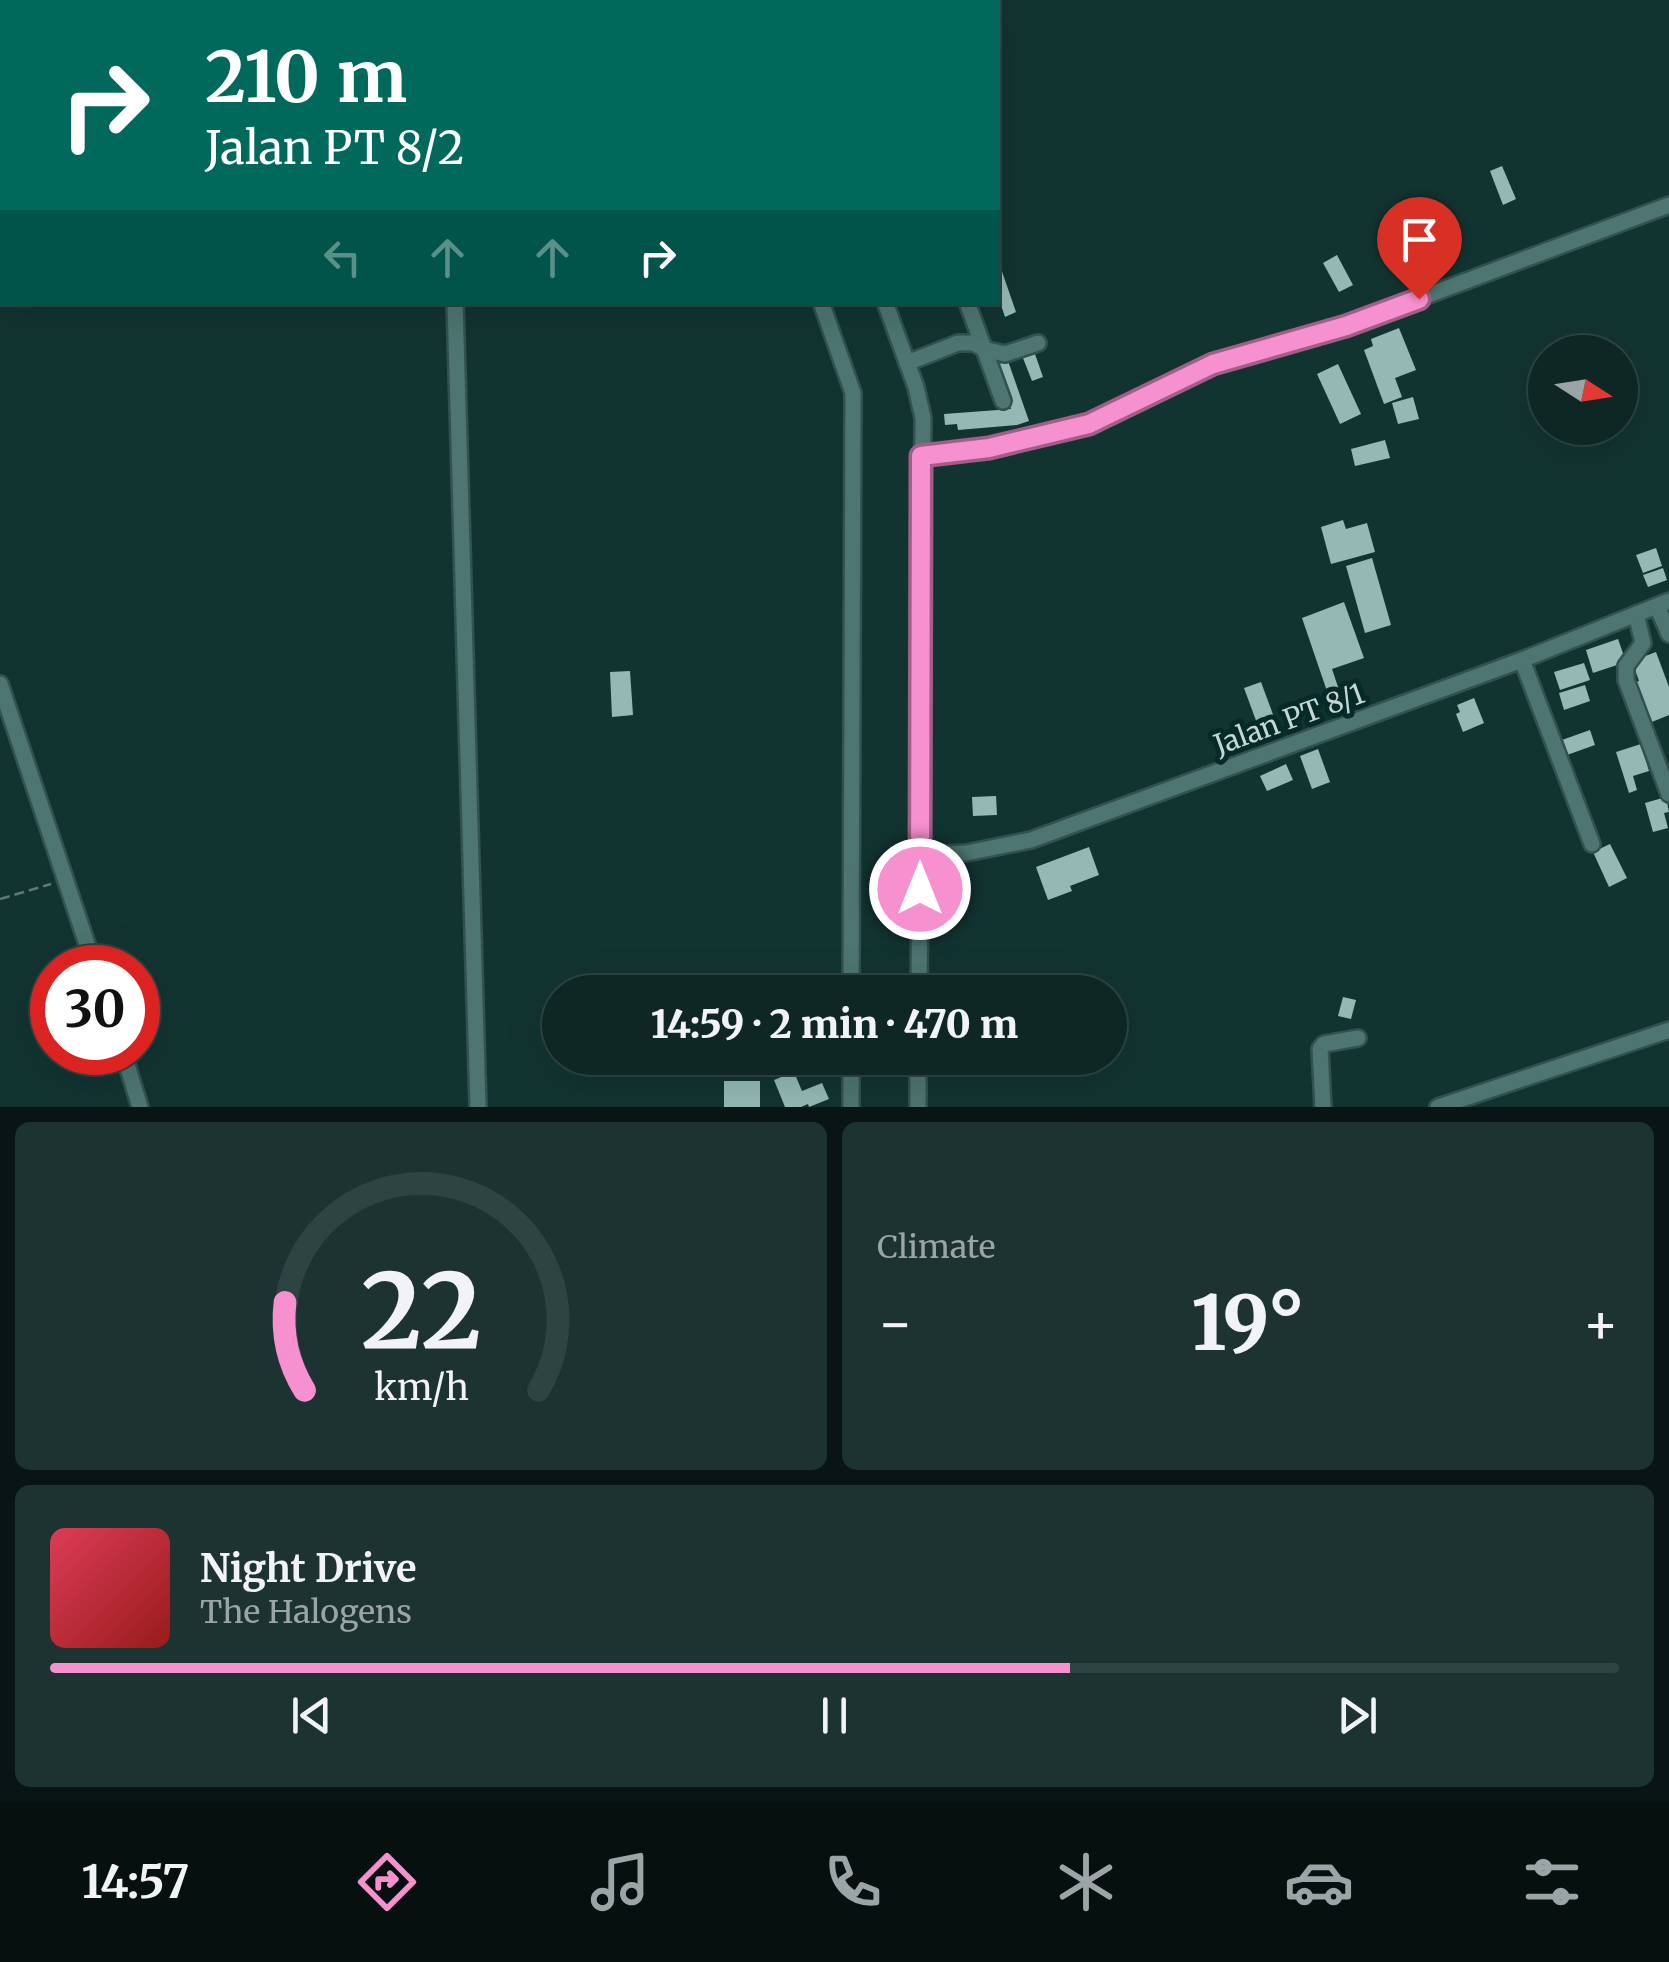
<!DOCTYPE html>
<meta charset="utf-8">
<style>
body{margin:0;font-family:Merriweather,serif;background:#1c3332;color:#f1f3f6;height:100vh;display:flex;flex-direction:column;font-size:38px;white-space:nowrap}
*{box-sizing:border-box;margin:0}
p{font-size:32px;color:#9ba5a7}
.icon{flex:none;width:55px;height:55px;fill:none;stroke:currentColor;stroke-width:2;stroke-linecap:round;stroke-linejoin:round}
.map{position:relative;height:1107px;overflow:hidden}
.drawer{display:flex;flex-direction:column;gap:15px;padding:15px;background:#081514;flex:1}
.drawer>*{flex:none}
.hud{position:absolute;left:0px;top:0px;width:1000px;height:305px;box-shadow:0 10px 40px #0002,0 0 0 2px #2e4442;background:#00695c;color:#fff;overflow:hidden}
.needle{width:65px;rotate:102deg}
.controls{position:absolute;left:1528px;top:335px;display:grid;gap:20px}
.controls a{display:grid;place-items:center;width:110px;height:110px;border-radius:50%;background:#0e2725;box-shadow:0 10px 40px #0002,0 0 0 2px #2e4442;font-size:50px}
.speed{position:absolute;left:30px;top:945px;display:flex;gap:20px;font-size:50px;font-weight:700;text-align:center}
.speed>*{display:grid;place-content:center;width:130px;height:130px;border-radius:50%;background:#0e2725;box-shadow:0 10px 40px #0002,0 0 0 2px #2e4442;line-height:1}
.speed .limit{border:15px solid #d22;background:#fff;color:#111}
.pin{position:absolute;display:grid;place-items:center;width:85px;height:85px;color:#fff;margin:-102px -42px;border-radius:50% 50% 50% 0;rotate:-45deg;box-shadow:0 0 10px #0007}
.pin .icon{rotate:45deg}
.me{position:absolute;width:110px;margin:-55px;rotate:0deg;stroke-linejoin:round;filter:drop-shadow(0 0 8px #0008)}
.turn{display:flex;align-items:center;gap:35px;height:210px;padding:0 40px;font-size:45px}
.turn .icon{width:130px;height:130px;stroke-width:2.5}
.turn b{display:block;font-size:70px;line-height:85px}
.lanes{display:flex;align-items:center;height:95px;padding:0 40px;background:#0003;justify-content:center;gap:50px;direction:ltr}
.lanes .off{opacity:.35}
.big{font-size:75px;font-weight:800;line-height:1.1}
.drawer .widget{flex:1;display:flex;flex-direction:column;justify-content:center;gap:15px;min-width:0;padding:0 35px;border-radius:15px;background:#1c3332}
.drawer .dial{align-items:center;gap:0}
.dial svg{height:260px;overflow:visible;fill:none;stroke:#2e4442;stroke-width:7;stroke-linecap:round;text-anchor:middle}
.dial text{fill:#f1f3f6;stroke:none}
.song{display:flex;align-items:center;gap:30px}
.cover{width:120px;height:120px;border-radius:15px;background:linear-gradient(135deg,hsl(350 70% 55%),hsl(0 70% 35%))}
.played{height:10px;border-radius:5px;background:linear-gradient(90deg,#f790ce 65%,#2e4442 65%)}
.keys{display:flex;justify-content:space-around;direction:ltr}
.heat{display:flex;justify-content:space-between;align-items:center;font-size:55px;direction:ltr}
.drawer .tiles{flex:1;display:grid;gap:15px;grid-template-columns:1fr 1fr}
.widget:last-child{grid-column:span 2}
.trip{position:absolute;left:542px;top:975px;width:585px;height:100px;border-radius:50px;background:#0e2725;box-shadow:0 10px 40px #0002,0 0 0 2px #2e4442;font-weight:800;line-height:100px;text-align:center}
.dock{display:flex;height:160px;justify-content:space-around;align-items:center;background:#06100f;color:#9ba5a7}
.dock .icon{width:70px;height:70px}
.dock .active{color:#f790ce}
.dock b{font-size:45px;color:#f1f3f6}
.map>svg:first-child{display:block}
.building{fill:#94b9b4}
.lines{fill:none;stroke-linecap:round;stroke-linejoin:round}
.minor-casing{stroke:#32514f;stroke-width:20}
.path{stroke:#5e7977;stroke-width:2.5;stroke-dasharray:10 5;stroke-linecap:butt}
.minor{stroke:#4e7571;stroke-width:15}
.route-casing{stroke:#a15e86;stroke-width:25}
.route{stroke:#f790ce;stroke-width:18}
.labels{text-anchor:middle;stroke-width:10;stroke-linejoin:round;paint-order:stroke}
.street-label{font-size:28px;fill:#c5d7d5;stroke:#062a27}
</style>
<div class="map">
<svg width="1669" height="1107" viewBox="0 0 1669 1107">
<rect width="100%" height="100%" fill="#123431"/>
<g class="building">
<polygon points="1502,166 1516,199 1503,205 1490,171"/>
<polygon points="1337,255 1353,285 1339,292 1323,263"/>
<polygon points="998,260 1016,312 1005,317 998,296"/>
<polygon points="1399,328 1416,370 1395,378 1402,397 1384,404 1364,350 1373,346 1371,339"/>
<polygon points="1035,354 1043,377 1032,381 1023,358"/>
<polygon points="1008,361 1029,421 1017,425 958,430 957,424 945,425 944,414 1011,409 996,365"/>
<polygon points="1338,364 1361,414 1340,424 1317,374"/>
<polygon points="1413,397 1419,419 1398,424 1392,403"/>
<polygon points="1385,440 1390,458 1355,466 1351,449"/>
<polygon points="1343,520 1346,529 1367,523 1375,552 1331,564 1321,527"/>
<polygon points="1656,548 1662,566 1643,573 1636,555"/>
<polygon points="1372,558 1391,625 1365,633 1346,566"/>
<polygon points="1663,568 1667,580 1648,587 1643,575"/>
<polygon points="1344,602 1364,658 1332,669 1341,696 1330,700 1302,618"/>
<polygon points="1618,639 1626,662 1593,673 1586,650"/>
<polygon points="1656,652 1669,687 1669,715 1647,724 1633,683 1639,681 1632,661"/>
<polygon points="1584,663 1590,680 1560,690 1554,672"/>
<polygon points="630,671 633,715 612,717 610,672"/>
<polygon points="1261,682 1275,720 1258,726 1244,688"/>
<polygon points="1585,685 1590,701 1564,710 1559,693"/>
<polygon points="1474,698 1484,723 1463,732 1456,714 1460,712 1457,705"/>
<polygon points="1590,730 1595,745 1567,755 1562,740"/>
<polygon points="1641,744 1649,771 1633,776 1637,790 1629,793 1616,752"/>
<polygon points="1318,749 1330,782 1312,789 1300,756"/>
<polygon points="1286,764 1293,780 1267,791 1260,776"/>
<polygon points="996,796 997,815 973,816 972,797"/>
<polygon points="1666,797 1669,812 1664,813 1668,828 1653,832 1645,803"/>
<polygon points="1610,844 1627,878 1609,887 1593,852"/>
<polygon points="1089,847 1099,875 1070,886 1072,891 1048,900 1036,867"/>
<polygon points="793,980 794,992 761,992 760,984"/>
<polygon points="1343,997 1356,1000 1351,1019 1338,1016"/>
<polygon points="794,1072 802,1091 822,1083 829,1099 809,1107 808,1104 801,1107 785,1107 774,1080"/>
<rect x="724" y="1081" width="36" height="26"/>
</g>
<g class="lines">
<defs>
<g id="minor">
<polyline points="420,0 421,2"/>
<polyline points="714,0 715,2"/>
<polyline points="773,0 774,2"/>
<polyline points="363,2 371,0"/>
<polyline points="0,122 2,121"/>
<polyline points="455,302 478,1107"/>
<polyline points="821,302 853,393 851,992"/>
<polyline points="885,302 916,387 923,418 919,992"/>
<polyline points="967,302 1003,401"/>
<polyline points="907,363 958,343 974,343 984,349 1005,354 1038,343"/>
<polyline points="921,456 989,448 1089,424 1213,364 1346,326 1669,205"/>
<polyline points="1657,606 1669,634"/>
<polyline points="1636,614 1643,643 1626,666 1626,680 1669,794"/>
<polyline points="1522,660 1592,844"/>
<polyline points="0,684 95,968"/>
<polyline points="920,855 966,853 1031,840 1522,660 1669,601"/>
<polyline points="123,1052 140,1107"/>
<polyline points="851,1107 851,1058"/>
<polyline points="918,1107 918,1058"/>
<polyline points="1323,1107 1320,1049 1324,1044 1358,1038"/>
<polyline points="1438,1107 1669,1030"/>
</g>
</defs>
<use href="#minor" class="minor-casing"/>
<polyline class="path" points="0,899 51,884"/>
<use href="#minor" class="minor"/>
</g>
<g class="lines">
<defs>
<polyline id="route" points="920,889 921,456 989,448 1089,424 1213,364 1346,326 1419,299"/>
</defs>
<use href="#route" class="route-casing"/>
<use href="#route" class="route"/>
</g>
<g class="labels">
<g class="street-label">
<text transform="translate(1289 719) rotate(-20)" y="10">Jalan PT 8/1</text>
</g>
</g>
</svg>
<div class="controls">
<a><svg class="needle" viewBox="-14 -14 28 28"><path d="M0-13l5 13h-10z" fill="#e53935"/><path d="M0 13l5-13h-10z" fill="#9ba5a7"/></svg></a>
</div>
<div class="speed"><div class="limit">30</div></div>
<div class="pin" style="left:1419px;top:299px;background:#d93025"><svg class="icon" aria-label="arrive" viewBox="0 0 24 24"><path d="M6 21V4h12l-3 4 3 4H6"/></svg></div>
<svg class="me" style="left:920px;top:889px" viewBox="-20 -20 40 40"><circle r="17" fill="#f790ce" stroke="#fff" stroke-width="3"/><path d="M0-11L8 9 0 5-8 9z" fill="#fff"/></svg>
<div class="trip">14:59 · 2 min · 470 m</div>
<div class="hud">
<div class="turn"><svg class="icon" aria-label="right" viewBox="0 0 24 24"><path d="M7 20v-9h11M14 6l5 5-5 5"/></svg><div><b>210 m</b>Jalan PT 8/2</div></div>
<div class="lanes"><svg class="icon off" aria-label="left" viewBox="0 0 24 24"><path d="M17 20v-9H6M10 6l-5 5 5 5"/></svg><svg class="icon off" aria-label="ahead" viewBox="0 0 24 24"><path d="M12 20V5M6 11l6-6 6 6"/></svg><svg class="icon off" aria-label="ahead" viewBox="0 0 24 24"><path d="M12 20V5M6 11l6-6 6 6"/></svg><svg class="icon" aria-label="right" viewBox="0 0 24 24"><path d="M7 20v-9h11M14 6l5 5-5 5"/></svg></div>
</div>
</div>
<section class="drawer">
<div class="tiles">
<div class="widget dial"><svg viewBox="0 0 100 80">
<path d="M14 69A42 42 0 1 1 86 69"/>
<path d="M14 69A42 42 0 0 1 8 42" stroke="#f790ce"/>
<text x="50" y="56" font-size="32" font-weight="700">22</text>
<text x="50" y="72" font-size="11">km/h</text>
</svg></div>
<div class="widget"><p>Climate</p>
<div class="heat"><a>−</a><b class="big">19°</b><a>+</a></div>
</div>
<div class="widget">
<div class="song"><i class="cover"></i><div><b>Night Drive</b><p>The Halogens</p></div></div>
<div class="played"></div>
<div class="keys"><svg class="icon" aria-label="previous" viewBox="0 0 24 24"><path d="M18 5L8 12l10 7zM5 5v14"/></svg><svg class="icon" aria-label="pause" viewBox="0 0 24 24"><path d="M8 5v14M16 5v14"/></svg><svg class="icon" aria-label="next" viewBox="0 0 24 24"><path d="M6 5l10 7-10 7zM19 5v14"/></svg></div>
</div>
</div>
</section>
<nav class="dock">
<b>14:57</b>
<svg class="icon active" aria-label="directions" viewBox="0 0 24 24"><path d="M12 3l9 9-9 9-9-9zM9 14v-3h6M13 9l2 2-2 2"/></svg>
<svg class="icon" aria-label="music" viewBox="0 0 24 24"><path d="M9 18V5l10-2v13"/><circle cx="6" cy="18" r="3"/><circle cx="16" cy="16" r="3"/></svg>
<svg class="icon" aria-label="phone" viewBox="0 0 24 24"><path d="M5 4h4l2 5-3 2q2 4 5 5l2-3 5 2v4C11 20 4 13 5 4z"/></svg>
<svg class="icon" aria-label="climate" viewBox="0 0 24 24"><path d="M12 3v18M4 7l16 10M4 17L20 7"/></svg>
<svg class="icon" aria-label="car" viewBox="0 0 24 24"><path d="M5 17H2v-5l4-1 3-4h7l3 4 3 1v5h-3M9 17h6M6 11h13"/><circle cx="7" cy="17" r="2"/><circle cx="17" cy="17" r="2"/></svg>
<svg class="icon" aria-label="filters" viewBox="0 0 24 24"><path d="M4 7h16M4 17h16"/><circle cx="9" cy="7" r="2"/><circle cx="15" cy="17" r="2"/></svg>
</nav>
